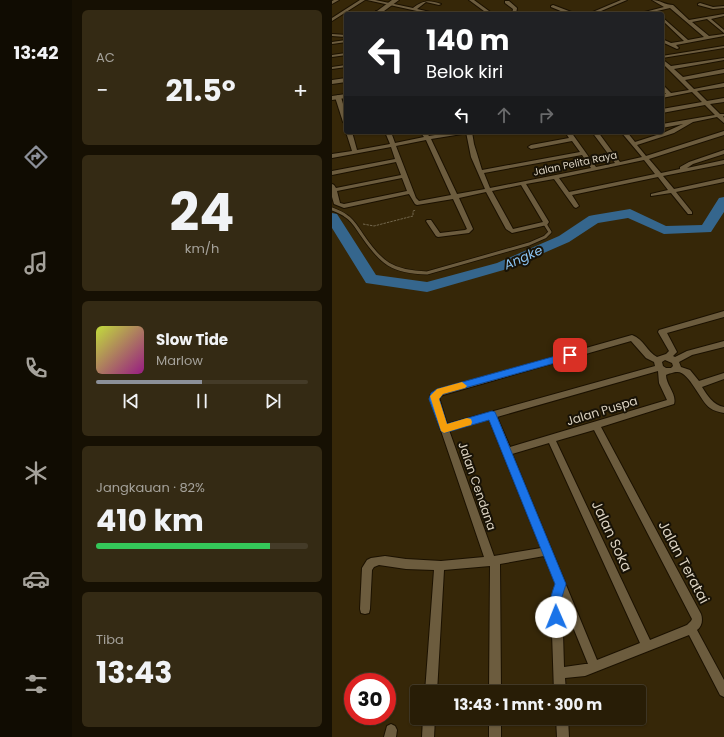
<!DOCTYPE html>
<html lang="id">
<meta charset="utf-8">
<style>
body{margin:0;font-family:Poppins,sans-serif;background:#342a14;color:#f1f3f6;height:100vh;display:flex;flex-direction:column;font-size:15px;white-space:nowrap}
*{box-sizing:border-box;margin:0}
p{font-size:13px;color:#a5a29b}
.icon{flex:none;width:22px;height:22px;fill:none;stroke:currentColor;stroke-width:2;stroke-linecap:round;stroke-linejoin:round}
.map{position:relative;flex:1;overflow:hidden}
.panel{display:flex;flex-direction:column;gap:10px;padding:10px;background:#161003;width:260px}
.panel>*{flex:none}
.guide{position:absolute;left:12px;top:12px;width:320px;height:122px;border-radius:4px;box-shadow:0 1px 3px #0004,0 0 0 1px #443b28;background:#202124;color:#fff;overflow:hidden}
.speed{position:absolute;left:12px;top:673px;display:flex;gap:8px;font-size:20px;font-weight:700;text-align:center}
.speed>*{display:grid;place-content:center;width:52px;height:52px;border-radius:50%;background:#281d06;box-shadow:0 1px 3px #0004,0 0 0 1px #443b28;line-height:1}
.speed .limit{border:6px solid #d22;background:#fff;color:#111}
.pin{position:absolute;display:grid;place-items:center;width:34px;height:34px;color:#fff;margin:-17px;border-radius:8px;box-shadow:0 2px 6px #0006}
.me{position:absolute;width:44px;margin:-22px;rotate:359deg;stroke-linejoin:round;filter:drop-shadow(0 0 3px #0008)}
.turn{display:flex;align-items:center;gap:14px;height:84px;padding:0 16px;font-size:18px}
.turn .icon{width:52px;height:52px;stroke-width:2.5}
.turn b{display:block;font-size:28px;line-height:34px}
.lanes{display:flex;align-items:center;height:38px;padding:0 16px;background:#0003;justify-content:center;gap:20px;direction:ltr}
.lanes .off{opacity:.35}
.big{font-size:30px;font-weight:700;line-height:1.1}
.panel .card{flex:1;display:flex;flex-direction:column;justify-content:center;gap:6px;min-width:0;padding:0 14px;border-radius:6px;background:#342a14}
.panel .dial{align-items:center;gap:0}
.dial b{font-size:52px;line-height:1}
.song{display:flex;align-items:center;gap:12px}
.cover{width:48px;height:48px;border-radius:6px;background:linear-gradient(135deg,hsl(70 70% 55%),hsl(310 70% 35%))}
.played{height:4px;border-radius:2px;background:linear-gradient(90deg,#8c9099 50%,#443b28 50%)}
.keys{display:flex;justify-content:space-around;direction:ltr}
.heat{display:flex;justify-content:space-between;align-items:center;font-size:22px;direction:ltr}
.charge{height:6px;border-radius:3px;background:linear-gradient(90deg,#34c759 82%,#443b28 0)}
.trip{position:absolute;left:78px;top:685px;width:236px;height:40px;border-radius:4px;background:#281d06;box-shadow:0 1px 3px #0004,0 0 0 1px #443b28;font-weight:700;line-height:40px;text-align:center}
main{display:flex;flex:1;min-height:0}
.tabs{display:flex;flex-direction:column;width:72px;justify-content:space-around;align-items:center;background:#100c02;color:#a5a29b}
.tabs .icon{width:28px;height:28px}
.tabs .selected{color:#8c9099}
.tabs b{font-size:18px;color:#f1f3f6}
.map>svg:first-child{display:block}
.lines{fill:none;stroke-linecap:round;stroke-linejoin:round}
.river{fill:#35668d;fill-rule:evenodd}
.lane-casing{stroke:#1b1100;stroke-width:4.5}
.street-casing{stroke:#1b1100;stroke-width:2}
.secondary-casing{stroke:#1b1100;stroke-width:2}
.path{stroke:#73674d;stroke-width:1;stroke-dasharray:2.5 1;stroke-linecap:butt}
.lane{stroke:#6c5c3e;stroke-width:3}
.street{fill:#6c5c3e;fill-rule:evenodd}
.secondary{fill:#6c5c3e;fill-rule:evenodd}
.route{fill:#1a73e8;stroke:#114b97}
.slow{fill:#f59e0b}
.labels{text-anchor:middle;stroke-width:4;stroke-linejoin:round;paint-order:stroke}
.far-street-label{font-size:10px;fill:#dcd3c2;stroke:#181206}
.street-label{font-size:12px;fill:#dcd3c2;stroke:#181206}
.water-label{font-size:13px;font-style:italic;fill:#8cc5f4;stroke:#181206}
.near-street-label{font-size:14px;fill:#dcd3c2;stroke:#181206}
</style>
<main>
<nav class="tabs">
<b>13:42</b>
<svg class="icon selected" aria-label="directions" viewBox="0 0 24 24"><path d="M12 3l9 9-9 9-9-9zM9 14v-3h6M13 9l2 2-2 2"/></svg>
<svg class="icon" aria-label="music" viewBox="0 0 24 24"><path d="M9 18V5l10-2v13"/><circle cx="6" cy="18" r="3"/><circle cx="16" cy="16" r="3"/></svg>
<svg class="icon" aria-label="phone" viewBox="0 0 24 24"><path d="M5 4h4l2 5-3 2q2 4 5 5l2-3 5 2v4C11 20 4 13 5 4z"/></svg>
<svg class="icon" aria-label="climate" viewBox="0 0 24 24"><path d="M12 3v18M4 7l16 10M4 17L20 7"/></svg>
<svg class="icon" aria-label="car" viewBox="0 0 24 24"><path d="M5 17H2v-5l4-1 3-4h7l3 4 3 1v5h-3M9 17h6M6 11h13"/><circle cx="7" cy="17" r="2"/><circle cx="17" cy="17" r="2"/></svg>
<svg class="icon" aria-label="filters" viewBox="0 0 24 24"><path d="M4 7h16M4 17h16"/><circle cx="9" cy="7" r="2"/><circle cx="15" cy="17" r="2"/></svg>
</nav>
<section class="panel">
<div class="card"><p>AC</p>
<div class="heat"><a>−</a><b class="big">21.5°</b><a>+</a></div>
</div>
<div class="card dial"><b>24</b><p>km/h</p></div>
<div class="card">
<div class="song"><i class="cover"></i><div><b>Slow Tide</b><p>Marlow</p></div></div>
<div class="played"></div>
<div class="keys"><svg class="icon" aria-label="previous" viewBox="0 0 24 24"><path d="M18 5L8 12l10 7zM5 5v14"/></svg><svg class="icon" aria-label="pause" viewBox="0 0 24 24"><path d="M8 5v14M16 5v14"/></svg><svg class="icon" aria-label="next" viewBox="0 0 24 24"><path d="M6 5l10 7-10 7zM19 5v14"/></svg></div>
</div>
<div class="card"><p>Jangkauan · 82%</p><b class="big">410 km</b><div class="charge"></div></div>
<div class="card"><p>Tiba</p><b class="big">13:43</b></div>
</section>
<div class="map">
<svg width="392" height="737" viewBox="0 0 392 737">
<rect width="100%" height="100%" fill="#362708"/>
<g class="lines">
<polygon class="river" points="392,197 392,212 379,232 332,234 296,218 266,223 237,242 175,269 95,292 34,283 0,228 0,213 5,214 44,275 95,282 165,263 227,236 257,216 262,215 298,209 334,226 370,225 387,198"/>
<defs>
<path id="lane" d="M 0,209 C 5,211 10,213 14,216 C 21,220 25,228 30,235 C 49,263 60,272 95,273 L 197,244 L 213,237 L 218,232 L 213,224"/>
<g id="street">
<polygon points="2,0 7,0 0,4 0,1"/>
<polygon points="28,0 33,0 0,21 0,18"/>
<path d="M 35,0 L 43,0 L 81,8 C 92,0 97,0 109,4 L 107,5 L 94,2 L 85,9 L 98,12 L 98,14 L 94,14 L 94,13 Z"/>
<polygon points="137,0 142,0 161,14 156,14"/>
<polygon points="289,0 295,0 262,14 256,14"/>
<path d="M 320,0 C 328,0 333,5 341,5 L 357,20 L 392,14 L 392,16 L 379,19 L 392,30 L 392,33 L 375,19 L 360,22 L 377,36 L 392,34 L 392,36 L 344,45 L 347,48 L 345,49 L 330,42 L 330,39 L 339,43 L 352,41 L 330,20 L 330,17 L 356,40 L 372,37 L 338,8 L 312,14 L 305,14 L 332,7 Z"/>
<polygon points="173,1 177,1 185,8 184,14 180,14 181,9 173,3"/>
<polygon points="368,3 381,7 392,6 392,8 381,9 366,5 366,4"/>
<polygon points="221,5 242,13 242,14 236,14 219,7 219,6"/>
<polygon points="46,11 57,13 57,14 44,13 44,11"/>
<polygon points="0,34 14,35 14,37 0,36"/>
<polygon points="14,40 14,42 0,44 0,42"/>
<polygon points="392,46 392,48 330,58 330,56"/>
<polygon points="14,53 14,55 0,57 0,55"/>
<path d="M 392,58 L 392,60 L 342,69 L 351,77 L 392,69 L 392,73 L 353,80 L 362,89 L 392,83 L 392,87 L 365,91 L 375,101 L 392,98 L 392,102 L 378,104 L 388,114 L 392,114 L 392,116 L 391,116 L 392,118 L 392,123 L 385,117 L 361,122 L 342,133 L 305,145 L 314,156 L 392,131 L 392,135 L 317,159 L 329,173 L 348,169 L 348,167 L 357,162 L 392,150 L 392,154 L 361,164 L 355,168 L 392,160 L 392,164 L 331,176 L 342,189 L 392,178 L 392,182 L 344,192 L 360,212 L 360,214 L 356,214 L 339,193 L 319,196 L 319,194 L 336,190 L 326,177 L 240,195 L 247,206 L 244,208 L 242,207 L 222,179 L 194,184 L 217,222 L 215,225 L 180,233 L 174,229 L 154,192 L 127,198 L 141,229 L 137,233 L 106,237 L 104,236 L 94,221 L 95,220 L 99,220 L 108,233 L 133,230 L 135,229 L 121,199 L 85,205 L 83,204 L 77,194 L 12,208 L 2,204 L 0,197 L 0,184 L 2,185 L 4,188 L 69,175 L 64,162 L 0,175 L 0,171 L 63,159 L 59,147 L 0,158 L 0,154 L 20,151 L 14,132 L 20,132 L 25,150 L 58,144 L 53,132 L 59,132 L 63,143 L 92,137 L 88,132 L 94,132 L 97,136 L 121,132 L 133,132 L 130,134 L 99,139 L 125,194 L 153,189 L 139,157 L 134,132 L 140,132 L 142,144 L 150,170 L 248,152 L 240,141 L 199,149 L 196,147 L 199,145 L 237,138 L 233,132 L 239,132 L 264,167 L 283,163 L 260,132 L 266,132 L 288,162 L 310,157 L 289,132 L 295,132 L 303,142 L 331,133 L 351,124 L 330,128 L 330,124 L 383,115 L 373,105 L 330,113 L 330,109 L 370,102 L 360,92 L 330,98 L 330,94 L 334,94 L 330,89 L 330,84 L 339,93 L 357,90 L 330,63 L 330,59 L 339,66 ZM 94,140 L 119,195 L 87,201 L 84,198 L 64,146 ZM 250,155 L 259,168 L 158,188 L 152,173 ZM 312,160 L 323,174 L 237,192 L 227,178 ZM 70,178 L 75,191 L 12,204 L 8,203 L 5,191 ZM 189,185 L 211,222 L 181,229 L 160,191 Z"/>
<polygon points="14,65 14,67 0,69 0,67"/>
<polygon points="14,78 14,82 0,84 0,80"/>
<polygon points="6,95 9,97 14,114 14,124 11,122 3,97"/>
<polygon points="197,132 205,132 201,134 197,134"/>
<path d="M 392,311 L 392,317 L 335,333 L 345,352 L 341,356 L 343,357 L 355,351 L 392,341 L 392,347 L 360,355 L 347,362 L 349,367 L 358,370 L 367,381 L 392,373 L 392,379 L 370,387 C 375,395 381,405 392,407 L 392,413 C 387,412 382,411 378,408 C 368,401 357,371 345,372 C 342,372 336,374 334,375 C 334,385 345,394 342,404 L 269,427 L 369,614 C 371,620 370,626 365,630 L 392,680 L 392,697 L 388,695 L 357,635 L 253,676 L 233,678 L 234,692 L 222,692 L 219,603 L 224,584 L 212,556 L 168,564 L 169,692 L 157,692 L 158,566 L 112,570 L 105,692 L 93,692 L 102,570 L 74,569 L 47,565 L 42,567 L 40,570 L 38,609 L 37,613 L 33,614 L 29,613 L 28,609 L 30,568 L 35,560 L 39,558 L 53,556 L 74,559 L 109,561 L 152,557 L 103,413 L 98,396 L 99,394 L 109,389 L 300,335 C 312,339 315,352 325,357 L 334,354 L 337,351 L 326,332 L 327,330 ZM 299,341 L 314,358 L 322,362 L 323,366 L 115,424 L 107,397 L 111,395 ZM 333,360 L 340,363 L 341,366 L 339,368 L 334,368 L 331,366 L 330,362 ZM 326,371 L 327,383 L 335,400 L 178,447 L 165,417 ZM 157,419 L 209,548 L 162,556 L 117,430 ZM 262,430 L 360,619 L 359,621 L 355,625 L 318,640 L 224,441 ZM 217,443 L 308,643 L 265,660 L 180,454 ZM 230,600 L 256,664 L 253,664 L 232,667 Z"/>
<polygon points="91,718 103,718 102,737 90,737"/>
<rect x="157" y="718" width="12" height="19"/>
<polygon points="224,718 236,718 237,737 225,737"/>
<polygon points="59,724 63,726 65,730 64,737 52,737 55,726"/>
</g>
<g id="secondary">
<polygon points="60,0 67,0 48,14 41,14"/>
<polygon points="14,94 14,98 0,100 0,96"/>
</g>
</defs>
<use href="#lane" class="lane-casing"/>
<use href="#street" class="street-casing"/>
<use href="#secondary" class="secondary-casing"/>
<polyline class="path" points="31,224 42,226 81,216 81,211 84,210"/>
<use href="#lane" class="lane"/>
<use href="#street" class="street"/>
<use href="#secondary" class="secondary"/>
</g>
<path class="route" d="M 238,352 L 241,353 L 242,355 L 241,358 L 111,394 L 107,399 L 115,424 L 160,411 L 163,412 L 234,584 L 230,597 L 230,617 L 229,621 L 224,623 L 220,621 C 215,609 219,595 223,584 L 157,420 L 112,433 L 109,431 L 97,399 L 99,393 L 105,389 Z"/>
<polygon class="slow" points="130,382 135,386 133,388 111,394 107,399 115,424 135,418 139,419 140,422 139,425 135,426 112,433 109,431 98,396 105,389"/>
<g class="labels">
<g class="far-street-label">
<text transform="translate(243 163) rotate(-12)" y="4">Jalan Pelita Raya</text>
</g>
<g class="street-label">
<text transform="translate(270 411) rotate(-17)" y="4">Jalan Puspa</text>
<text transform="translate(145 486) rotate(71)" y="4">Jalan Cendana</text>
</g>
<g class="water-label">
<text transform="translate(191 257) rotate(-24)" y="5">Angke</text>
</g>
<g class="near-street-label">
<text transform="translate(280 536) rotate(65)" y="5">Jalan Soka</text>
<text transform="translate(352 562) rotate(62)" y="5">Jalan Teratai</text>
</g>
</g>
</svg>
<div class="speed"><div class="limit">30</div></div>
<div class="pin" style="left:238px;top:355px;background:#d93025"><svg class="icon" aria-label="arrive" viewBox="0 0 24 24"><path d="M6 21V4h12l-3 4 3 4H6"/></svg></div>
<svg class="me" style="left:224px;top:617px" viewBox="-20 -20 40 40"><circle r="19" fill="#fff"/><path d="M0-13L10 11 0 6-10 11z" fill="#1a73e8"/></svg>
<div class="trip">13:43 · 1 mnt · 300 m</div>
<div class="guide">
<div class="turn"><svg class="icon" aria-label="left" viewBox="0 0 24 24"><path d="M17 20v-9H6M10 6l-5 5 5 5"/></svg><div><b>140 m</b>Belok kiri</div></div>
<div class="lanes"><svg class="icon" aria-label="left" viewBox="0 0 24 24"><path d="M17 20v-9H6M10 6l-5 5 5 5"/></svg><svg class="icon off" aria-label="ahead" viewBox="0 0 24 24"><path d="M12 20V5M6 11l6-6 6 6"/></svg><svg class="icon off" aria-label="right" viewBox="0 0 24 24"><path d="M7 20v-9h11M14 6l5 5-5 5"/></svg></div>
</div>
</div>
</main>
